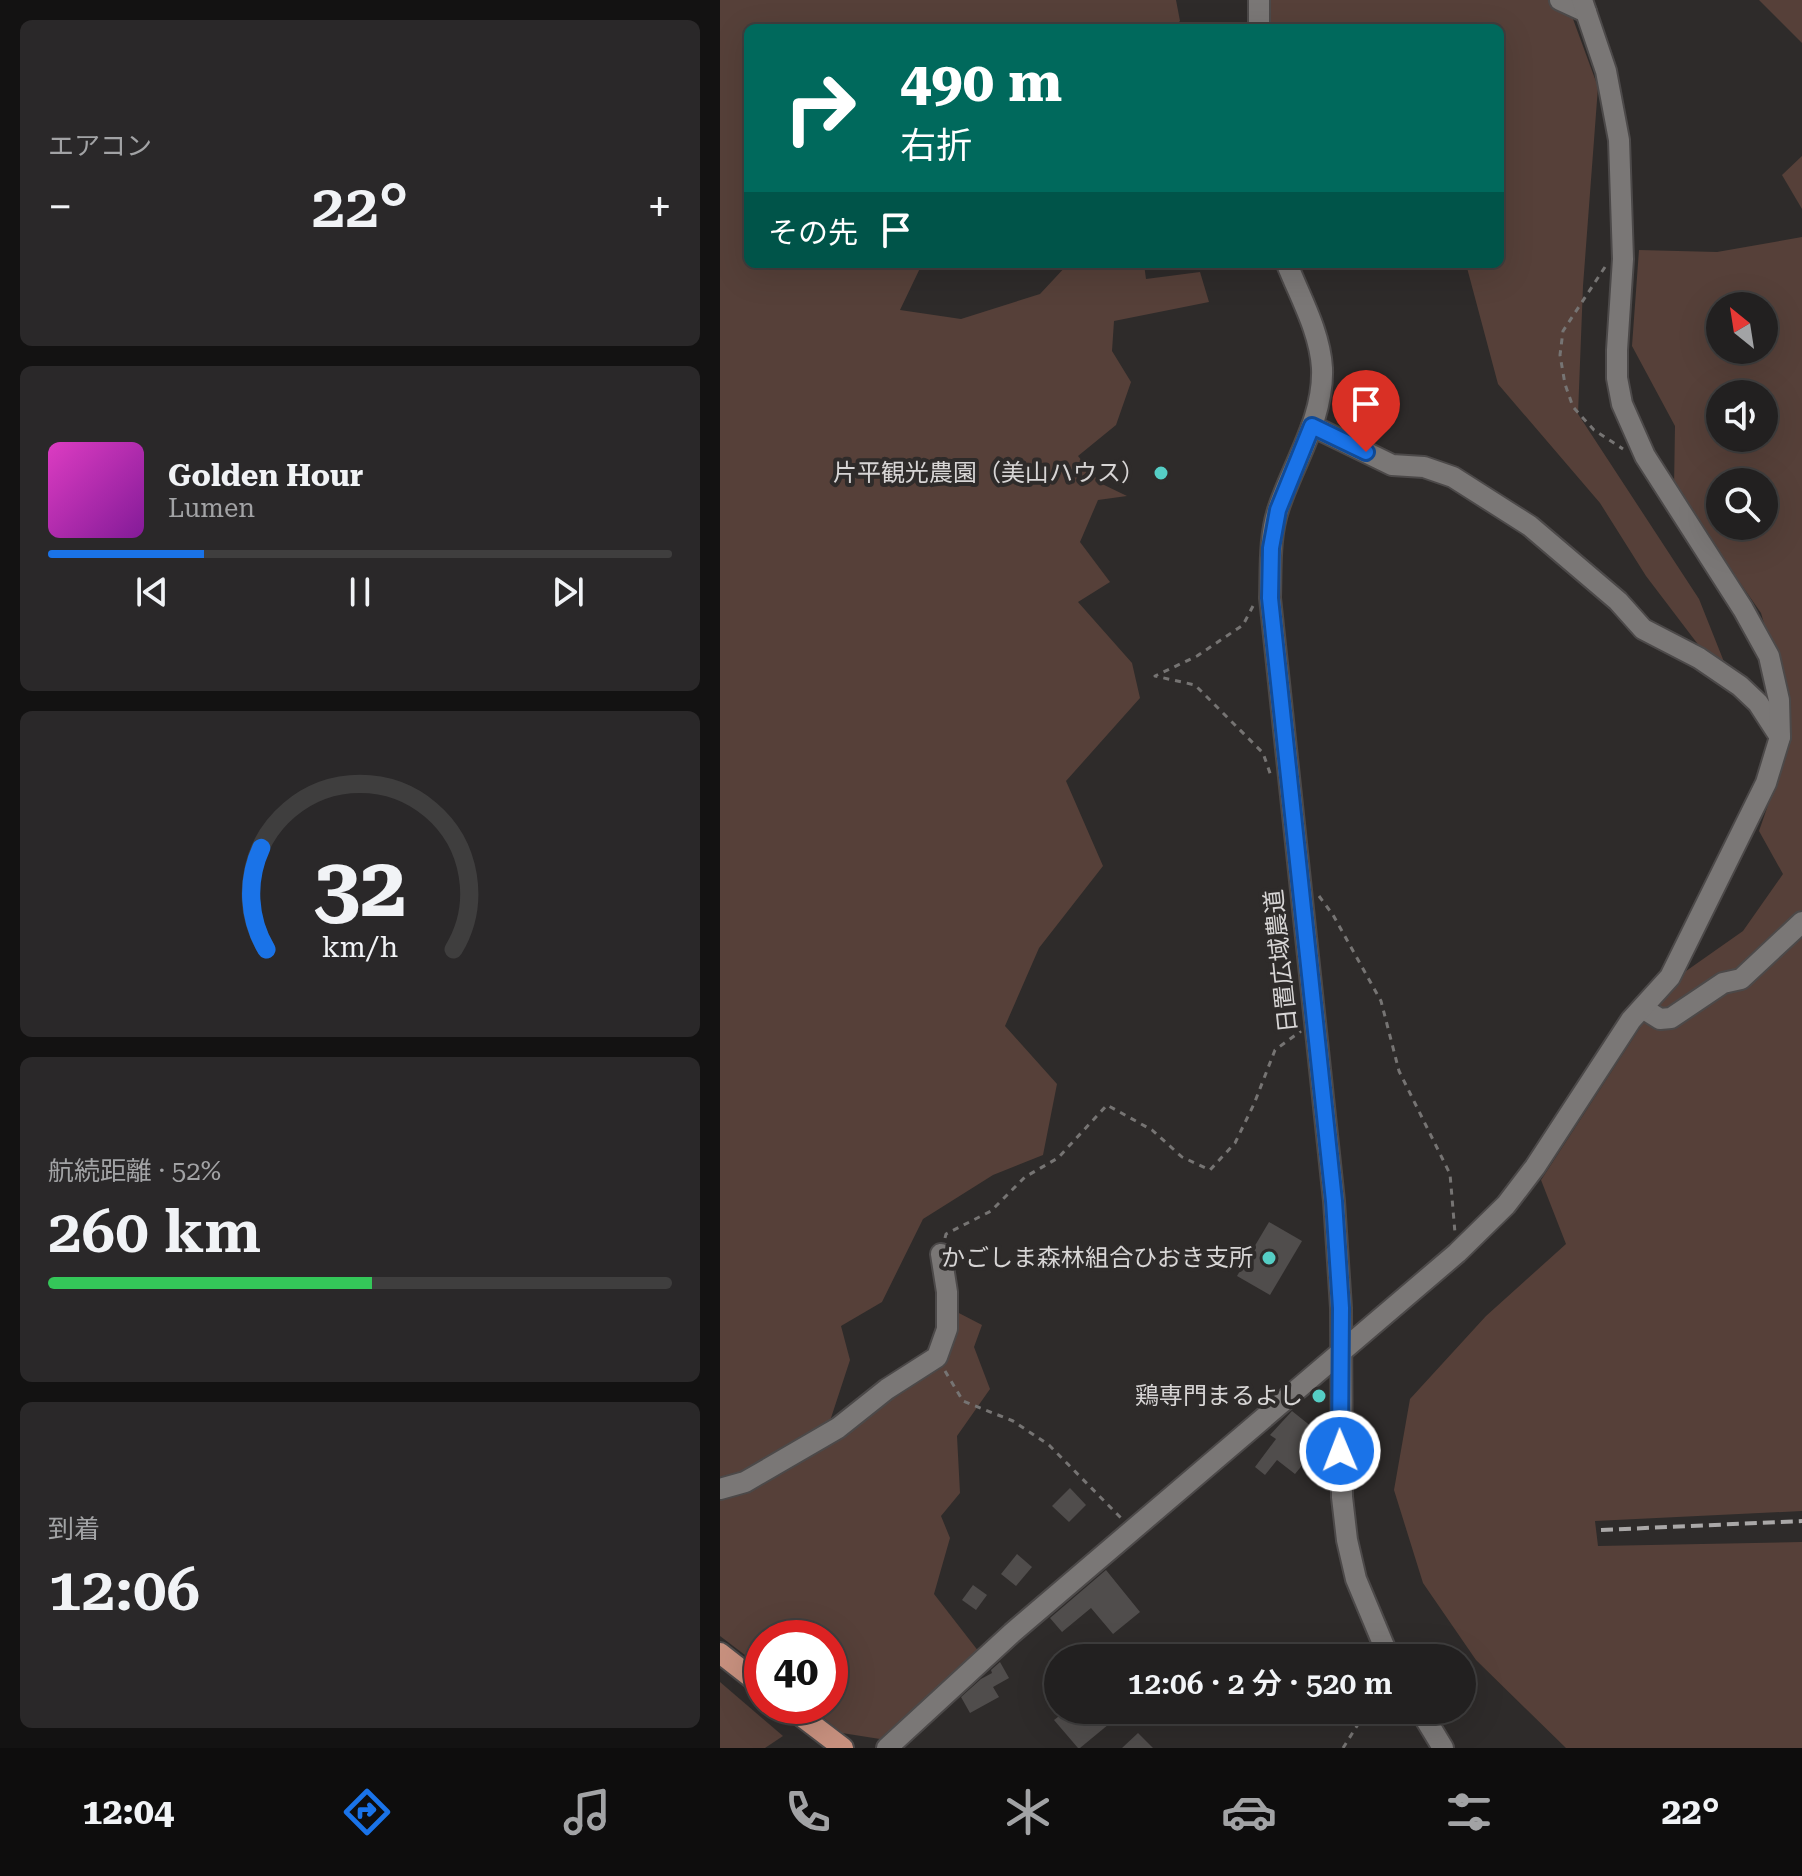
<!DOCTYPE html>
<html lang="ja">
<meta charset="utf-8">
<style>
body{margin:0;font-family:"Roboto Serif","Noto Sans JP",serif;background:#2a2829;color:#f1f3f6;height:100vh;display:flex;flex-direction:column;font-size:30px;white-space:nowrap}
*{box-sizing:border-box;margin:0}
p{font-size:26px;color:#a2a3a5}
.icon{flex:none;width:44px;height:44px;fill:none;stroke:currentColor;stroke-width:2;stroke-linecap:round;stroke-linejoin:round}
.map{position:relative;flex:1;overflow:hidden}
.sheet{display:flex;flex-direction:column;gap:20px;padding:20px;background:#131212;width:720px}
.sheet>*{flex:none}
.top-card{position:absolute;left:24px;top:24px;width:760px;height:244px;border-radius:12px;box-shadow:0 8px 32px #0002,0 0 0 2px #3f3e3e;background:#00695c;color:#fff;overflow:hidden}
.needle{width:52px;rotate:330deg}
.fabs{position:absolute;left:986px;top:292px;display:grid;gap:16px}
.fabs a{display:grid;place-items:center;width:72px;height:72px;border-radius:50%;background:#222020;box-shadow:0 8px 32px #0002,0 0 0 2px #3f3e3e;font-size:40px}
.speed{position:absolute;left:24px;top:1620px;display:flex;gap:16px;font-size:40px;font-weight:700;text-align:center}
.speed>*{display:grid;place-content:center;width:104px;height:104px;border-radius:50%;background:#222020;box-shadow:0 8px 32px #0002,0 0 0 2px #3f3e3e;line-height:1}
.speed .limit{border:12px solid #d22;background:#fff;color:#111}
.pin{position:absolute;display:grid;place-items:center;width:68px;height:68px;color:#fff;margin:-82px -34px;border-radius:50% 50% 50% 0;rotate:-45deg;box-shadow:0 0 8px #0007}
.pin .icon{rotate:45deg}
.me{position:absolute;width:88px;margin:-44px;rotate:359deg;stroke-linejoin:round;filter:drop-shadow(0 0 6px #0008)}
.turn{display:flex;align-items:center;gap:28px;height:168px;padding:0 24px;font-size:36px}
.turn .icon{width:104px;height:104px;stroke-width:2.5}
.turn b{display:block;font-size:56px;line-height:68px}
.then{display:flex;align-items:center;height:76px;padding:0 24px;background:#0003;gap:16px;font-size:30px}
.big{font-size:60px;font-weight:600;line-height:1.1}
.sheet .card{flex:1;display:flex;flex-direction:column;justify-content:center;gap:12px;min-width:0;padding:0 28px;border-radius:12px;background:#2a2829}
.sheet .dial{align-items:center;gap:0}
.dial svg{height:208px;overflow:visible;fill:none;stroke:#3f3e3e;stroke-width:7;stroke-linecap:round;text-anchor:middle}
.dial text{fill:#f1f3f6;stroke:none}
.song{display:flex;align-items:center;gap:24px}
.cover{width:96px;height:96px;border-radius:12px;background:linear-gradient(135deg,hsl(310 70% 55%),hsl(290 70% 35%))}
.played{height:8px;border-radius:4px;background:linear-gradient(90deg,#1a73e8 25%,#3f3e3e 25%)}
.keys{display:flex;justify-content:space-around;direction:ltr}
.heat{display:flex;justify-content:space-between;align-items:center;font-size:44px;direction:ltr}
.charge{height:12px;border-radius:6px;background:linear-gradient(90deg,#34c759 52%,#3f3e3e 0)}
.trip{position:absolute;left:324px;top:1644px;width:432px;height:80px;border-radius:40px;background:#222020;box-shadow:0 8px 32px #0002,0 0 0 2px #3f3e3e;font-weight:600;line-height:80px;text-align:center}
.tab-bar{display:flex;height:128px;justify-content:space-around;align-items:center;background:#0e0d0d;color:#a2a3a5}
.tab-bar .icon{width:56px;height:56px}
.tab-bar .current{color:#1a73e8}
.tab-bar b{font-size:36px;color:#f1f3f6}
main{display:flex;flex:1;min-height:0}
.map>svg:first-child{display:block}
.green{fill:#564039;fill-rule:evenodd}
.building{fill:#504d4c}
.lines{fill:none;stroke-linecap:round;stroke-linejoin:round}
.minor-casing{stroke:#4c4949;stroke-width:24}
.major-casing{stroke:#4c4949;stroke-width:24}
.path{stroke:#767473;stroke-width:3;stroke-dasharray:6 6;stroke-linecap:butt}
.minor{stroke:#7a7776;stroke-width:20}
.major{stroke:#c7907e;stroke-width:20}
.rail{stroke:#aaa8a8;stroke-width:4;stroke-dasharray:12 6;stroke-linecap:butt}
.route-casing{stroke:#114b97;stroke-width:20}
.route{stroke:#1a73e8;stroke-width:14}
.poi-dot{fill:#55cec5;stroke:#2e2b2a;stroke-width:3}
.labels{text-anchor:middle;stroke-width:8;stroke-linejoin:round;paint-order:stroke}
.poi-label{font-size:24px;fill:#d7d5d5;stroke:#2e2b2a;text-anchor:end}
.street-label{font-size:24px;fill:#d7d5d5;stroke:#2e2b2a}
</style>
<main>
<section class="sheet">
<div class="card"><p>エアコン</p>
<div class="heat"><a>−</a><b class="big">22°</b><a>+</a></div>
</div>
<div class="card">
<div class="song"><i class="cover"></i><div><b>Golden Hour</b><p>Lumen</p></div></div>
<div class="played"></div>
<div class="keys"><svg class="icon" aria-label="previous" viewBox="0 0 24 24"><path d="M18 5L8 12l10 7zM5 5v14"/></svg><svg class="icon" aria-label="pause" viewBox="0 0 24 24"><path d="M8 5v14M16 5v14"/></svg><svg class="icon" aria-label="next" viewBox="0 0 24 24"><path d="M6 5l10 7-10 7zM19 5v14"/></svg></div>
</div>
<div class="card dial"><svg viewBox="0 0 100 80">
<path d="M14 69A42 42 0 1 1 86 69"/>
<path d="M14 69A42 42 0 0 1 12 30" stroke="#1a73e8"/>
<text x="50" y="56" font-size="32" font-weight="700">32</text>
<text x="50" y="72" font-size="11">km/h</text>
</svg></div>
<div class="card"><p>航続距離 · 52%</p><b class="big">260 km</b><div class="charge"></div></div>
<div class="card"><p>到着</p><b class="big">12:06</b></div>
</section>
<div class="map">
<svg width="1082" height="1748" viewBox="0 0 1082 1748">
<rect width="100%" height="100%" fill="#2e2b2a"/>
<g class="green">
<polygon points="0,0 456,0 460,21 453,28 28,28 28,264 202,264 180,310 241,319 320,294 348,264 424,264 426,279 480,272 489,302 394,321 392,351 411,382 396,425 358,456 380,483 407,496 378,500 360,542 390,582 358,602 412,663 420,698 346,781 383,866 319,948 285,1026 337,1084 323,1155 273,1175 203,1219 162,1302 121,1326 130,1360 110,1421 127,1428 211,1358 235,1311 262,1325 254,1347 270,1389 237,1436 240,1493 221,1516 230,1538 214,1594 259,1652 160,1739 122,1733 89,1706 110,1706 110,1638 42,1638 42,1668 0,1636"/>
<polygon points="549,0 846,0 878,87 863,286 858,414 979,599 1018,697 926,576 880,503 778,384 746,264 780,264 780,28 551,28"/>
<polygon points="1039,0 1082,0 1082,43"/>
<polygon points="1082,156 1082,209 1062,175"/>
<path d="M 1082,237 L 1082,1511 L 875,1521 L 878,1546 L 1082,1542 L 1082,1748 L 846,1748 L 756,1660 L 703,1583 L 674,1490 L 690,1399 L 766,1316 L 846,1244 L 821,1180 L 949,983 L 1023,931 L 1063,874 L 1039,831 L 1063,762 L 1065,695 L 1041,613 L 954,488 L 955,426 L 912,346 L 919,250 L 997,252 ZM 1000,306 L 1044,306 L 1044,350 L 1000,350 ZM 1000,394 L 1044,394 L 1044,438 L 1000,438 ZM 1000,482 L 1044,482 L 1044,526 L 1000,526 Z"/>
<polygon points="0,1682 63,1736 45,1748 0,1748"/>
</g>
<g class="building">
<polygon points="549,1222 582,1241 550,1295 517,1276"/>
<polygon points="572,1411 607,1439 592,1460 589,1457 575,1474 557,1460 545,1475 535,1467 556,1439 550,1435"/>
<polygon points="350,1488 366,1505 349,1522 332,1506"/>
<polygon points="297,1554 312,1567 296,1586 281,1574"/>
<polygon points="386,1570 420,1612 393,1634 371,1608 342,1632 330,1618"/>
<polygon points="253,1585 267,1595 256,1610 242,1600"/>
<polygon points="280,1662 289,1678 273,1687 279,1697 250,1713 241,1697 261,1679 272,1673 271,1670"/>
<polygon points="338,1680 338,1710 323,1692"/>
<polygon points="347,1710 406,1710 360,1748 358,1748 334,1720"/>
<polygon points="418,1733 433,1748 402,1748"/>
</g>
<g class="lines">
<defs>
<g id="minor">
<polyline points="539,0 539,28"/>
<polyline points="840,0 866,12"/>
<path d="M 567,264 C 580,297 600,332 602,368 C 604,418 574,462 559,507 C 549,536 551,568 550,598 L 614,1201 L 621,1308 L 622,1497 L 627,1540 L 636,1579 L 669,1658"/>
<polyline points="592,426 672,465 704,467 733,477 810,526 898,601 923,629 979,658 1020,686 1038,703 1060,737"/>
<polyline points="924,1009 940,1019 951,1018 1003,983 1021,979 1082,922"/>
<polyline points="0,1489 25,1482 118,1428 167,1389 217,1357 227,1329 227,1292 221,1254"/>
<polyline points="700,1710 723,1748"/>
<polyline points="167,1748 292,1633 737,1253 786,1205 815,1167 911,1020 950,977 1046,783 1060,737 1059,700 1049,656 1023,609 925,456 902,404 897,378 897,350 903,259 899,140 886,71 862,0"/>
</g>
<g id="major">
<polyline points="0,1653 42,1686"/>
<polyline points="68,1706 123,1748"/>
</g>
</defs>
<use href="#minor" class="minor-casing"/>
<use href="#major" class="major-casing"/>
<g class="path">
<polyline points="885,267 843,331 840,355 845,384 853,407 874,430 903,449"/>
<polyline points="533,606 523,625 477,656 435,676 475,685 543,753 551,776"/>
<polyline points="599,896 613,915 661,1001 679,1071 730,1174 735,1233"/>
<polyline points="225,1238 226,1234 271,1211 305,1177 338,1158 387,1105 432,1130 462,1157 490,1170 515,1143 534,1104 555,1050 581,1031"/>
<polyline points="225,1371 243,1401 293,1421 329,1445 402,1519"/>
<polyline points="623,1748 647,1710"/>
</g>
<use href="#minor" class="minor"/>
<use href="#major" class="major"/>
<polyline class="rail" points="881,1530 1082,1521"/>
</g>
<g class="lines">
<defs>
<polyline id="route" points="620,1451 621,1308 614,1201 550,598 551,548 558,510 592,426 646,452"/>
</defs>
<use href="#route" class="route-casing"/>
<use href="#route" class="route"/>
</g>
<g class="poi-dot">
<circle cx="441" cy="473" r="8"/>
<circle cx="549" cy="1258" r="8"/>
<circle cx="599" cy="1396" r="8"/>
</g>
<g class="labels">
<g class="poi-label">
<text x="425" y="481">片平観光農園（美山ハウス）</text>
<text x="533" y="1266">かごしま森林組合ひおき支所</text>
<text x="583" y="1404">鶏専門まるよし</text>
</g>
<g class="street-label">
<text transform="translate(561 961) rotate(-96)" y="8">日置広域農道</text>
</g>
</g>
</svg>
<div class="fabs">
<a><svg class="needle" viewBox="-14 -14 28 28"><path d="M0-13l5 13h-10z" fill="#e53935"/><path d="M0 13l5-13h-10z" fill="#a2a3a5"/></svg></a>
<a><svg class="icon" aria-label="sound" viewBox="0 0 24 24"><path d="M4 9h4l5-4v14l-5-4H4zM17 9q2 3 0 6"/></svg></a>
<a><svg class="icon" aria-label="search" viewBox="0 0 24 24"><circle cx="10" cy="10" r="6"/><path d="M15 15l6 6"/></svg></a>
</div>
<div class="speed"><div class="limit">40</div></div>
<div class="pin" style="left:646px;top:452px;background:#d93025"><svg class="icon" aria-label="arrive" viewBox="0 0 24 24"><path d="M6 21V4h12l-3 4 3 4H6"/></svg></div>
<svg class="me" style="left:620px;top:1451px" viewBox="-20 -20 40 40"><circle r="17" fill="#1a73e8" stroke="#fff" stroke-width="3"/><path d="M0-11L8 9 0 5-8 9z" fill="#fff"/></svg>
<div class="trip">12:06 · 2 分 · 520 m</div>
<div class="top-card">
<div class="turn"><svg class="icon" aria-label="right" viewBox="0 0 24 24"><path d="M7 20v-9h11M14 6l5 5-5 5"/></svg><div><b>490 m</b>右折</div></div>
<div class="then">その先<svg class="icon" aria-label="arrive" viewBox="0 0 24 24"><path d="M6 21V4h12l-3 4 3 4H6"/></svg></div>
</div>
</div>
</main>
<nav class="tab-bar">
<b>12:04</b>
<svg class="icon current" aria-label="directions" viewBox="0 0 24 24"><path d="M12 3l9 9-9 9-9-9zM9 14v-3h6M13 9l2 2-2 2"/></svg>
<svg class="icon" aria-label="music" viewBox="0 0 24 24"><path d="M9 18V5l10-2v13"/><circle cx="6" cy="18" r="3"/><circle cx="16" cy="16" r="3"/></svg>
<svg class="icon" aria-label="phone" viewBox="0 0 24 24"><path d="M5 4h4l2 5-3 2q2 4 5 5l2-3 5 2v4C11 20 4 13 5 4z"/></svg>
<svg class="icon" aria-label="climate" viewBox="0 0 24 24"><path d="M12 3v18M4 7l16 10M4 17L20 7"/></svg>
<svg class="icon" aria-label="car" viewBox="0 0 24 24"><path d="M5 17H2v-5l4-1 3-4h7l3 4 3 1v5h-3M9 17h6M6 11h13"/><circle cx="7" cy="17" r="2"/><circle cx="17" cy="17" r="2"/></svg>
<svg class="icon" aria-label="filters" viewBox="0 0 24 24"><path d="M4 7h16M4 17h16"/><circle cx="9" cy="7" r="2"/><circle cx="15" cy="17" r="2"/></svg>
<b>22°</b>
</nav>
